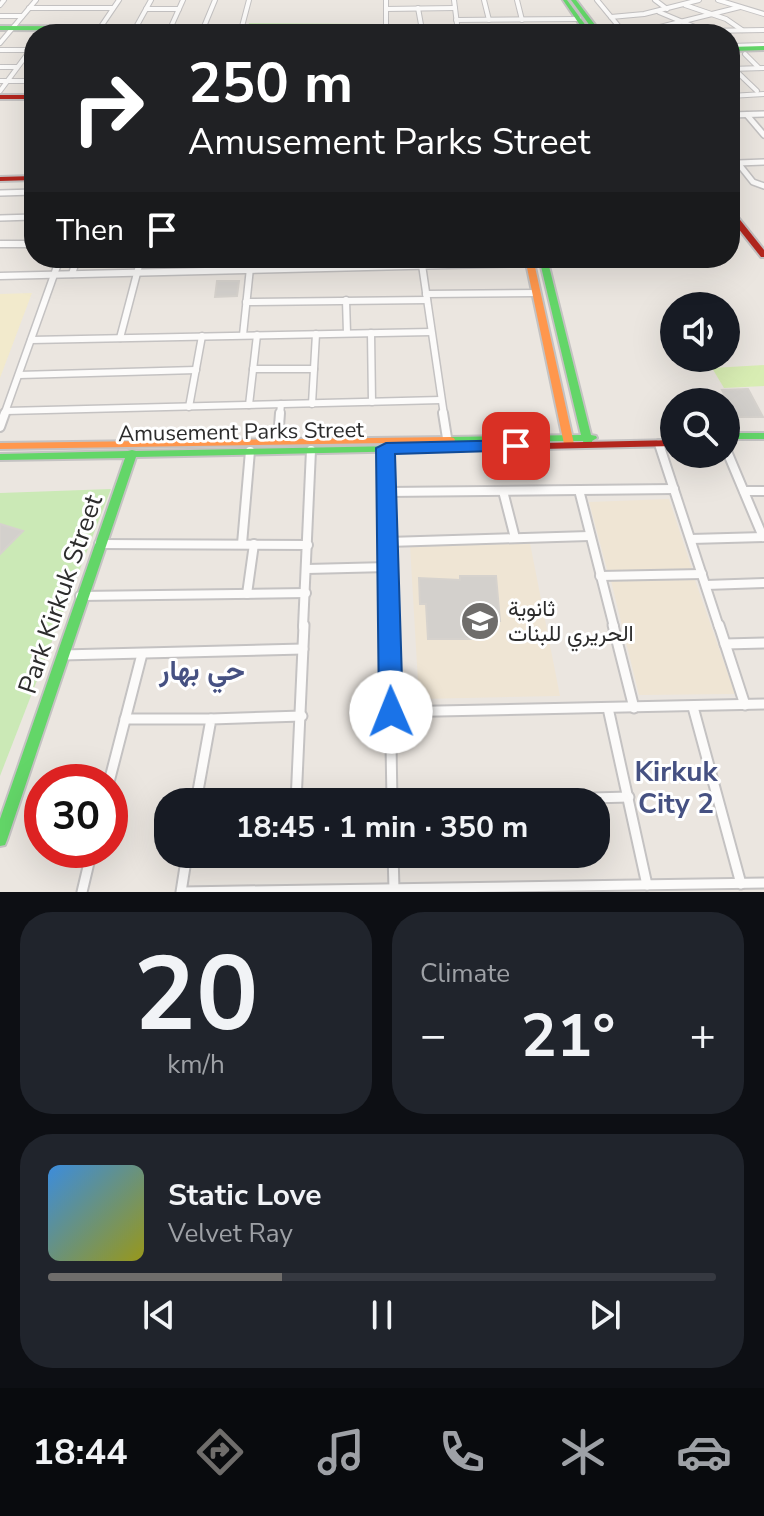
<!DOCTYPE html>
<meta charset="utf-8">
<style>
body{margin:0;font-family:"Nunito Sans",Vazirmatn,sans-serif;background:#20242c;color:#f1f3f6;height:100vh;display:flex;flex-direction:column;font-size:30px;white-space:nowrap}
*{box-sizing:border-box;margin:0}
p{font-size:26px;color:#9ea1a6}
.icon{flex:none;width:44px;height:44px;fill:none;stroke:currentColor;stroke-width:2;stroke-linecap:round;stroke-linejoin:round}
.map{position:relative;height:892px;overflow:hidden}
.details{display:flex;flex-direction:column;gap:20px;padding:20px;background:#0d0f14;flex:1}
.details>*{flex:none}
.top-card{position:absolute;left:24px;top:24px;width:716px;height:244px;border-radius:32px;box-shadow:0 8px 32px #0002;background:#202124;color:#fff;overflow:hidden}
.fabs{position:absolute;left:660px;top:292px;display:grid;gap:16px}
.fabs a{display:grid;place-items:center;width:80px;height:80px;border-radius:50%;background:#171b24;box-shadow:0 8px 32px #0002;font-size:40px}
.speed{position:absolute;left:24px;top:764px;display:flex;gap:16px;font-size:40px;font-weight:700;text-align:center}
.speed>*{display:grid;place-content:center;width:104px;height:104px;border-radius:50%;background:#171b24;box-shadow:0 8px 32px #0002;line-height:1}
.speed .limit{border:12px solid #d22;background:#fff;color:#111}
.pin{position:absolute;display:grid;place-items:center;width:68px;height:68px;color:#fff;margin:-34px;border-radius:16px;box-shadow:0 4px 12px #0006}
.me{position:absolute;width:88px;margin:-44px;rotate:359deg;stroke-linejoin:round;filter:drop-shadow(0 0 6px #0008)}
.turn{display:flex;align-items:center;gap:28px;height:168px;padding:0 32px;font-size:36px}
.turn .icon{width:104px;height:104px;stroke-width:2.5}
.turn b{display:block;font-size:56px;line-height:68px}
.then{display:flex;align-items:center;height:76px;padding:0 32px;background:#0003;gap:16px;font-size:30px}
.big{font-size:60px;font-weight:700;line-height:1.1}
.details .tile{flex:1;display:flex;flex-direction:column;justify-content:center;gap:12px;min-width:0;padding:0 28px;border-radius:32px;background:#20242c}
.details .dial{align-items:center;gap:0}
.dial b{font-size:104px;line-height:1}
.song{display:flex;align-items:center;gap:24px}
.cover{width:96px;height:96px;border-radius:12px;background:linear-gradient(135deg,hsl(210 70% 55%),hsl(60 70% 35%))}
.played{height:8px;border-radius:4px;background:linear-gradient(90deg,#6f6d6b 35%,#363941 35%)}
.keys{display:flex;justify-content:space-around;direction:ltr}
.heat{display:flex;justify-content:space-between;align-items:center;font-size:44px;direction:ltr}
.details .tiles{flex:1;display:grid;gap:20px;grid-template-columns:1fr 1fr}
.tile:last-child{grid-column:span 2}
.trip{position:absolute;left:154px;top:788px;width:456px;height:80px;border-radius:32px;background:#171b24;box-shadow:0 8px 32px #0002;font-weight:700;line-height:80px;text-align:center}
.tabs{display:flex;height:128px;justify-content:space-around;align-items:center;background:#090b0e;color:#9ea1a6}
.tabs .icon{width:56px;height:56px}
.tabs .selected{color:#6f6d6b}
.tabs b{font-size:36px;color:#f1f3f6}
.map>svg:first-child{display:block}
.education{fill:#efe5d4}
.green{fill:#cbe9b6}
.sand{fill:#f2eacc}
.pitch{fill:#d8edb3}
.building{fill:#d3d0cc;stroke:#d6d2cd;stroke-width:2}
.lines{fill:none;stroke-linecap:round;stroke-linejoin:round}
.street-far4-casing{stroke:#c4c2c2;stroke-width:6}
.street-far3-casing{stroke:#c4c2c2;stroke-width:8}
.street-far2-casing{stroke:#c4c2c2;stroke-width:9}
.street-far1-casing{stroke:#c4c2c2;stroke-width:12}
.street-casing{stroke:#c4c2c2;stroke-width:13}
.fast-casing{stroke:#c4c2c2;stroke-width:4}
.slow-casing{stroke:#c4c2c2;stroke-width:4}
.jam-casing{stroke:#c4c2c2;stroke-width:4}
.street-far4{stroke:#fcfbfa;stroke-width:4}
.street-far3{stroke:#fcfbfa;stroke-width:5}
.street-far2{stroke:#fcfbfa;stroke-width:6}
.street-far1{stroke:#fcfbfa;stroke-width:8}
.street{stroke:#fcfbfa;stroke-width:9}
.fast{fill:#63d668;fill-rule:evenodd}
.slow{fill:#ff974d;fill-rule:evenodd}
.jam{fill:#b3261e;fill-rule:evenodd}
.route{fill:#1a73e8;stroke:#114b97;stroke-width:2}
.labels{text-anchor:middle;stroke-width:6;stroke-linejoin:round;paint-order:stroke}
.street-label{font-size:22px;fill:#2c2c2c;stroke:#fff}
.poi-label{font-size:22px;fill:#2c2c2c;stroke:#fff;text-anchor:start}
.near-street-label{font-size:26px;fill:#2c2c2c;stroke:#fff}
.near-neighbourhood-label{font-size:28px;font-weight:bold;fill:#465182;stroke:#fff}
</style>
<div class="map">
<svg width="764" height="892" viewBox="0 0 764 892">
<rect width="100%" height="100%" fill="#ebe6e0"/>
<g class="education">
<polygon points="669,499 693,572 608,573 589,502"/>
<polygon points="530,543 560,696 419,699 410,546"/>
<polygon points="695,580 735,694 639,695 611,581"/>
</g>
<g class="green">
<polygon points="249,23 377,24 376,34 246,34"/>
<polygon points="111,489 0,776 0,493"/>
</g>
<polygon class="sand" points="32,293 0,378 0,294"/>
<polygon class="pitch" points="764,365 764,386 724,388 712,368"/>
<g class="building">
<polygon points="217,281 239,281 237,296 215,297"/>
<polygon points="748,389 763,417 736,417 722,390"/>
<polygon points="0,524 23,531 0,554"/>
<polygon points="460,576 496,576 500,621 470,621 472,639 428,639 426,604 420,604 419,578 460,580"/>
</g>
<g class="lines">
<defs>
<g id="street-far4">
<polyline points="386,0 386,32"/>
<polyline points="454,0 457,24"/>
<polyline points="484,0 489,20"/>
<polyline points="517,0 522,20"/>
<polyline points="597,0 625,34"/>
<polyline points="655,0 667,9"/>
<polyline points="718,0 764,14"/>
<polyline points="0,5 4,0"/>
<polyline points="685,5 726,19 742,30"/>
<polyline points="29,8 113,8"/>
<polyline points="418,8 422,30"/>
<polyline points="146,9 179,9"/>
<polyline points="386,9 455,8"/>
<polyline points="659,12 702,30"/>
<polyline points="0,16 22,16"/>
<polyline points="611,17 644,14 699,0"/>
<polyline points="456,20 579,19"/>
<polyline points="100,28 119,0"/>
<polyline points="135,29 151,0"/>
<polyline points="170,29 183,0"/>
<polyline points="203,29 215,0"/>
<polyline points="386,30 586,30"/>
<polyline points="240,34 249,0"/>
<polyline points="632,34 740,7"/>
<polyline points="698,34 703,31 764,30"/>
<polyline points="0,43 36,0"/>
<polyline points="730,46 764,45"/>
<polyline points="0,50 30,50"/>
<polyline points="745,54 759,68"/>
<polyline points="0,67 17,67"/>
<polyline points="730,69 764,68"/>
<polyline points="734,69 757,91"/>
<polyline points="0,81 34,81"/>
<polyline points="0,91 34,45"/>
<polyline points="730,96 764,94"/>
</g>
<g id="street-far3">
<polyline points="730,115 764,114"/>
<polyline points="747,115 764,135"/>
<polyline points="730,153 753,182 764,186"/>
<polyline points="738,163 764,162"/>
<polyline points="0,193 34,192"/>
<polyline points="0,218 34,217"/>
<polyline points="0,244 34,244"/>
</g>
<g id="street-far2">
<polyline points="0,244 34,244"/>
<polyline points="421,258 444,415"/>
<polyline points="72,274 77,258"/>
<polyline points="0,276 530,263"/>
<polyline points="426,294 536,293"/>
<polyline points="346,300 347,333"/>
<polyline points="246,302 427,300"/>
<polyline points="371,333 372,402"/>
<polyline points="243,335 250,268"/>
<polyline points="120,338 141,258"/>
<polyline points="31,340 431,332"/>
<polyline points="253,369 314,369"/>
<polyline points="19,375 196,370"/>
<polyline points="312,404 316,334"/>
<polyline points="249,405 257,335"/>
<polyline points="189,407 202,336"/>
<polyline points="6,411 441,400"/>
<polyline points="4,415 60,258"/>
<polyline points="280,415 281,404"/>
</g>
<g id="street-far1">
<polyline points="443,413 447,438"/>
<polyline points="0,427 5,413"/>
<polyline points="278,440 280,413"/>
<polyline points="659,444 719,627"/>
<polyline points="386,448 389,627"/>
<polyline points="726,449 763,537"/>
<polyline points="579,490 614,627"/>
<polyline points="503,491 515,538"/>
<polyline points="744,491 764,491"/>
<polyline points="387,492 674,489"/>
<polyline points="691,539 764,537"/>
<polyline points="388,542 589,536"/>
<polyline points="99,544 308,545"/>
<polyline points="242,544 250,451"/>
<polyline points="307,569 388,567"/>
<polyline points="600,576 702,574"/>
<polyline points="706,585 764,583"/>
<polyline points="247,594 254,544"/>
<polyline points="80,596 306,593"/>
<polyline points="303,627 311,450"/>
</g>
<g id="street">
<polyline points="389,625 392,802"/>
<polyline points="613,625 634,708"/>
<polyline points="719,625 745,705"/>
<polyline points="725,644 764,643"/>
<polyline points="62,655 303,649"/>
<polyline points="693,707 741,884"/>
<polyline points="608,708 647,885"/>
<polyline points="391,712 764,704"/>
<polyline points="125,719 211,719"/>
<polyline points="109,782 142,654"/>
<polyline points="196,802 211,719 302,716"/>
<polyline points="296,802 304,625"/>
<polyline points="444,802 629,797"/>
<polyline points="393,854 394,889"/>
<polyline points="82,892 92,850"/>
<polyline points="181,892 187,854"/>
<polyline points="182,892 764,883"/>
</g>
<g id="fast">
<polygon points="563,0 567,0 592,34 586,34"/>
<polygon points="571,0 576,0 602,34 596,34"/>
<polygon points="0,26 242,27 245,29 242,31 0,30"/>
<polygon points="764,46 764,50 730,51 730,47"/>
<polygon points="539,258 547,258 591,435 596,436 597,438 592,441 592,445 584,445 583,441 446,442 445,440 446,438 450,437 581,435"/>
<rect x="726" y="433" width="38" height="6"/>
<polygon points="501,444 506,447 505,449 136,457 7,840 5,845 0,846 0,819 125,458 0,460 0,454 128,451 132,450 136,451"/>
</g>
<g id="slow">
<polygon points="525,258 533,258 574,444 569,447 564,444"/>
<polygon points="450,437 454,438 455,440 454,442 0,449 0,443"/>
</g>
<g id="jam">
<rect x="0" y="95" width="34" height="4"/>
<polygon points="34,176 34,180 0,181 0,177"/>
<polygon points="730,211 733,211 764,250 764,257 761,257 730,218"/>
<polygon points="674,440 674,446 501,450 496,447 501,444"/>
</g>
</defs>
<use href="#street-far4" class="street-far4-casing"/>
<use href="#street-far3" class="street-far3-casing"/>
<use href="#street-far2" class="street-far2-casing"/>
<use href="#street-far1" class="street-far1-casing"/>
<use href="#street" class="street-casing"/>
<use href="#fast" class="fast-casing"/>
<use href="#slow" class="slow-casing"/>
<use href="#jam" class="jam-casing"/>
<use href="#street-far4" class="street-far4"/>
<use href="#street-far3" class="street-far3"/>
<use href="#street-far2" class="street-far2"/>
<use href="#street-far1" class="street-far1"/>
<use href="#street" class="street"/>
<use href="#fast" class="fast"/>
<use href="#slow" class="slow"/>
<use href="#jam" class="jam"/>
</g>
<polygon class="route" points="516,440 525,446 523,450 395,454 403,712 399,719 391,721 382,719 379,712 376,448 386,443"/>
<defs>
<symbol id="school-disc" viewBox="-11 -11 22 22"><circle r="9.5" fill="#6f6d6b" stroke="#fff"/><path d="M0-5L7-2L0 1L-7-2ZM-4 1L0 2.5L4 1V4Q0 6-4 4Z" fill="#fff"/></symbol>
</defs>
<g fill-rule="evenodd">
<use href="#school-disc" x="458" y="599" width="44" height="44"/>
</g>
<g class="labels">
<g class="street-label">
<text transform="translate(241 431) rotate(-1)" y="8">Amusement Parks Street</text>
</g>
<g class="poi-label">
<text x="508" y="616">ثانوية<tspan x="508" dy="25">الحريري للبنات</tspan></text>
</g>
<g class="near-street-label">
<text transform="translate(60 594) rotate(-71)" y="9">Park Kirkuk Street</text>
</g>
<g class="near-neighbourhood-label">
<text x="202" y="680">حي بهار</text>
<text x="676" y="781">Kirkuk<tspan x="676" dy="32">City 2</tspan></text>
</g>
</g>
</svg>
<div class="fabs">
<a><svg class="icon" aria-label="sound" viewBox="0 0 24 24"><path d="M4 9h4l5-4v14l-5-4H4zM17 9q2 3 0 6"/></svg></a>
<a><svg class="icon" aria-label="search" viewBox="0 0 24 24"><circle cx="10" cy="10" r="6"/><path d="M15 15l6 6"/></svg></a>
</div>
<div class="speed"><div class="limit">30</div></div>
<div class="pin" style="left:516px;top:446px;background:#d93025"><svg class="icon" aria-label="arrive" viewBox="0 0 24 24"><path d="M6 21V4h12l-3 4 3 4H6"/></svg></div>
<svg class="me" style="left:391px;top:712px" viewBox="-20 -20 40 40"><circle r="19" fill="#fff"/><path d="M0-13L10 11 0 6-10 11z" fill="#1a73e8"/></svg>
<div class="trip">18:45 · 1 min · 350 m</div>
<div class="top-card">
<div class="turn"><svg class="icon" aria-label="right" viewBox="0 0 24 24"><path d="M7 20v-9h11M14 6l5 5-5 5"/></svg><div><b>250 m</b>Amusement Parks Street</div></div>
<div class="then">Then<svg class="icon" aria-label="arrive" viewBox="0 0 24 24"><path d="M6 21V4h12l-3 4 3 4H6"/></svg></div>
</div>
</div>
<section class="details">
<div class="tiles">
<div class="tile dial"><b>20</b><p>km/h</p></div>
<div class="tile"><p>Climate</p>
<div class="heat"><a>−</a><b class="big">21°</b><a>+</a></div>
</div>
<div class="tile">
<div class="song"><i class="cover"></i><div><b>Static Love</b><p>Velvet Ray</p></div></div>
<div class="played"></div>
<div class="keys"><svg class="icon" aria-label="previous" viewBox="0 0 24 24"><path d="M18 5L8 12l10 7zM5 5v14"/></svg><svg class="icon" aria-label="pause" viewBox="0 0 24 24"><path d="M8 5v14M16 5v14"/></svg><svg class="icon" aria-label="next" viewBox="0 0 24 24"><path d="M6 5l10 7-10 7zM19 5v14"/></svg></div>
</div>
</div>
</section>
<nav class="tabs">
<b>18:44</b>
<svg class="icon selected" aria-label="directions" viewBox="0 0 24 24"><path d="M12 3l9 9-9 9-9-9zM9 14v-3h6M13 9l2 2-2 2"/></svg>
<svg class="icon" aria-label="music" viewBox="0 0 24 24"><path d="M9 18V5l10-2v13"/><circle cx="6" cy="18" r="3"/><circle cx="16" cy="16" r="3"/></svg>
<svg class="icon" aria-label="phone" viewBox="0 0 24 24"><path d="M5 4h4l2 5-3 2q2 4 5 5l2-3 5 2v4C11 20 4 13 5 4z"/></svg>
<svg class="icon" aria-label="climate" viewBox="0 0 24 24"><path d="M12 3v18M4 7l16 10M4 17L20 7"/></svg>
<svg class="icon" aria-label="car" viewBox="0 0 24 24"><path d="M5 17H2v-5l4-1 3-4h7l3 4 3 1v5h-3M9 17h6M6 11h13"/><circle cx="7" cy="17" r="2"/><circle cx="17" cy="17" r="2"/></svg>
</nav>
